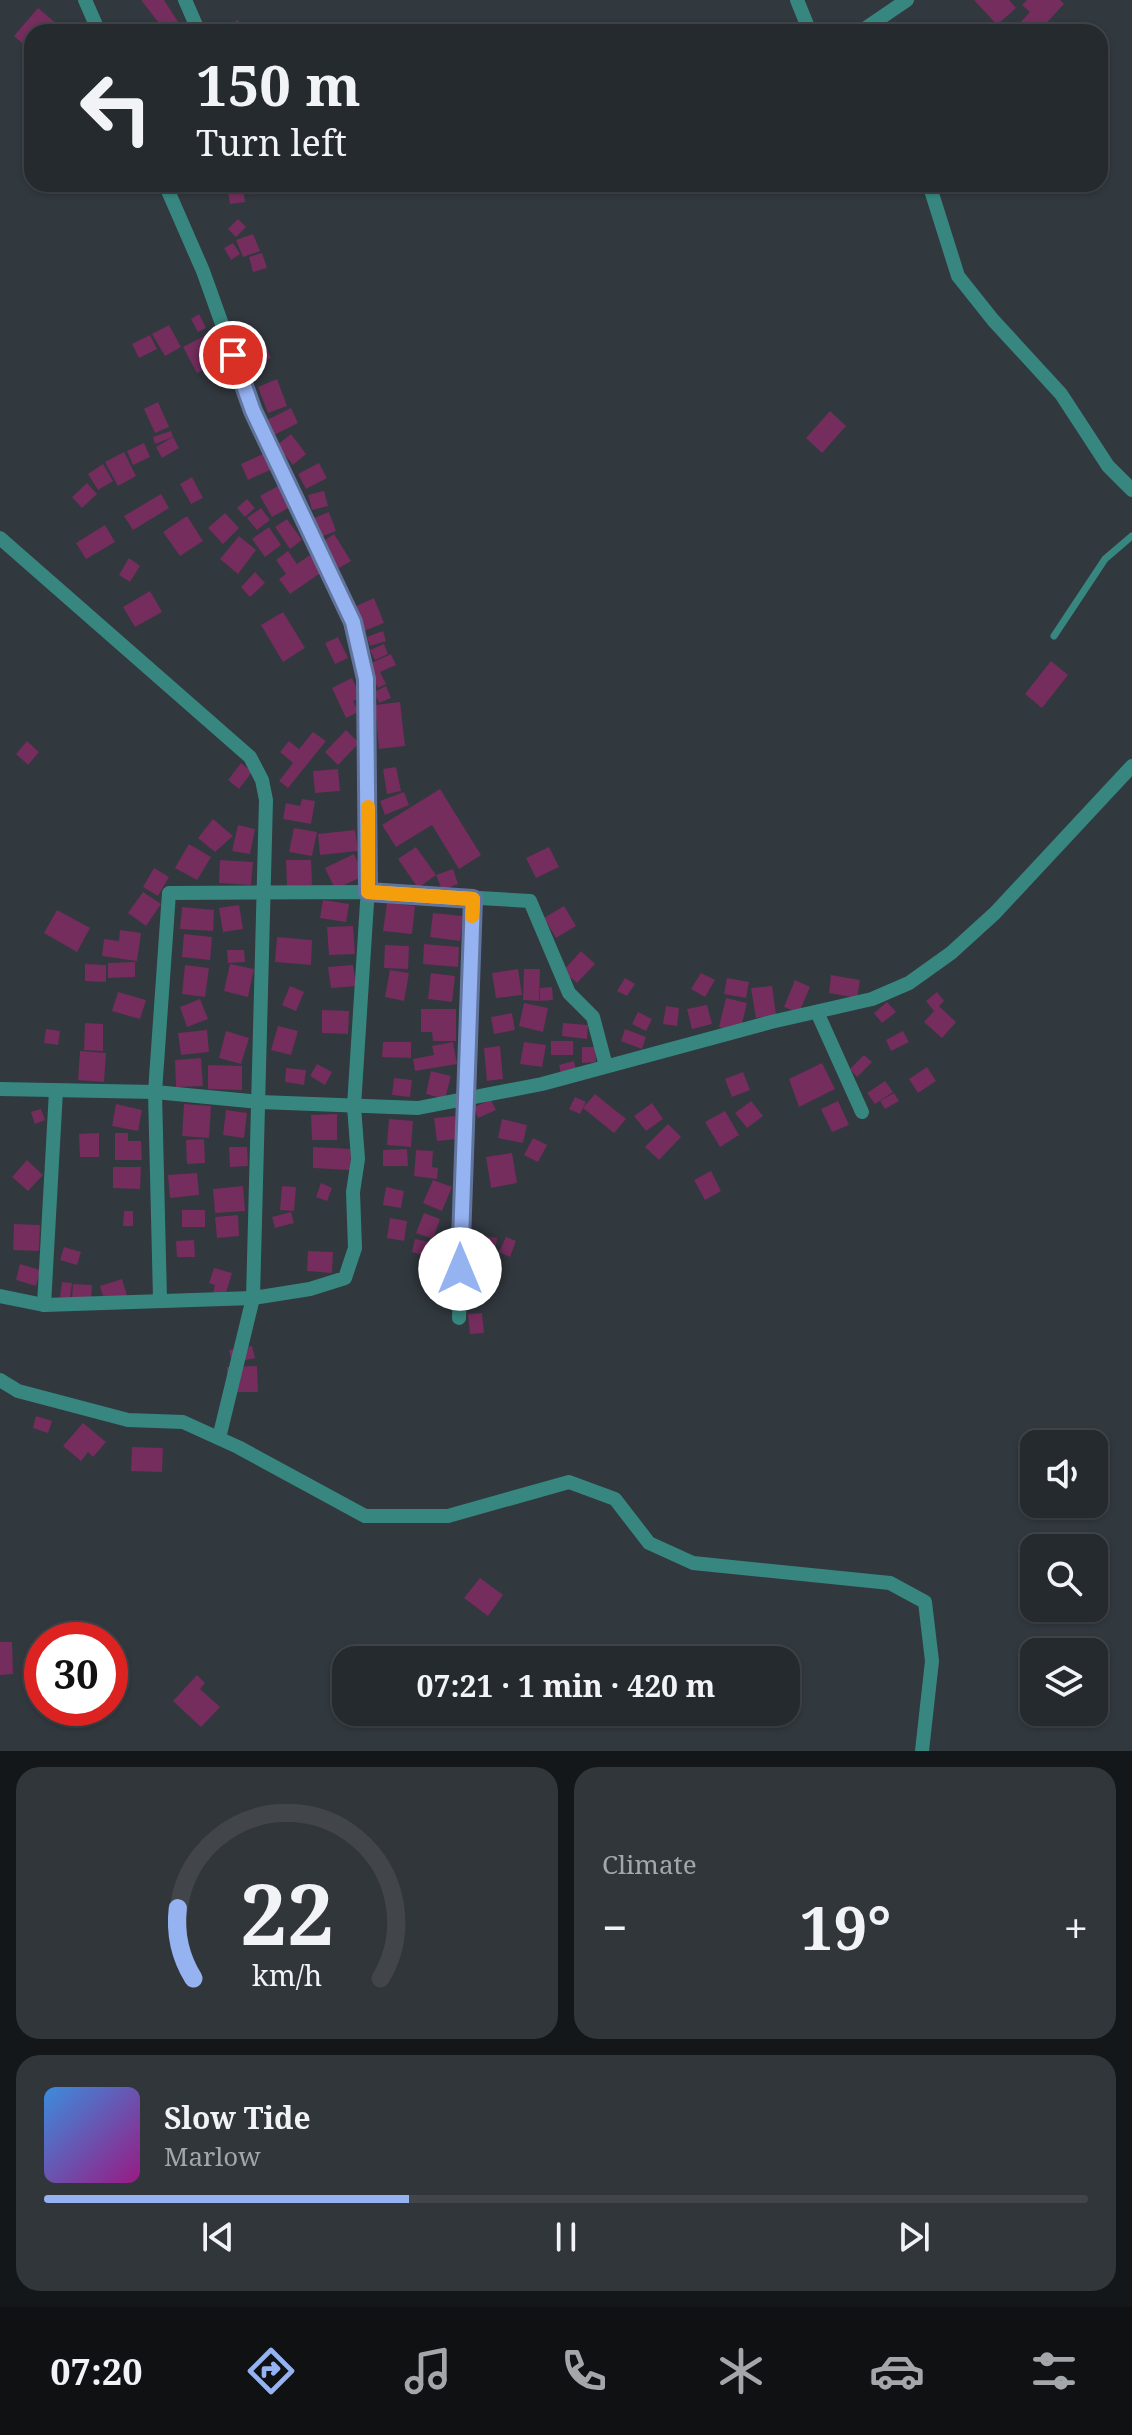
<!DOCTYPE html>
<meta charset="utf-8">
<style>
body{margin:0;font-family:"Noto Serif",serif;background:#31363a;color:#f1f3f6;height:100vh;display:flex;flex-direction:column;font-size:30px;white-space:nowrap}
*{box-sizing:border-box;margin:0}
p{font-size:26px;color:#a3a7aa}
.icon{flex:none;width:44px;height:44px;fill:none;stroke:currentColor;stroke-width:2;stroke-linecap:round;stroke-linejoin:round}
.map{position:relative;height:1751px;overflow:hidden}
.drawer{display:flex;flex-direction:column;gap:16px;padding:16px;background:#141719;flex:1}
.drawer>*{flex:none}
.guide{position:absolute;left:24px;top:24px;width:1084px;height:168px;border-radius:24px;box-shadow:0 2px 6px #0004,0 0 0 2px #42464a;background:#252a2e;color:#f1f3f6;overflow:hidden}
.fabs{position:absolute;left:1020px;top:1430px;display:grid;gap:16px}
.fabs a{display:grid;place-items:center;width:88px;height:88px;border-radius:16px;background:#252a2e;box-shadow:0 2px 6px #0004,0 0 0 2px #42464a;font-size:40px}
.speed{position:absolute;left:24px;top:1622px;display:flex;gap:16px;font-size:40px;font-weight:700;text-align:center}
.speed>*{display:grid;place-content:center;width:104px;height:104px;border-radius:50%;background:#252a2e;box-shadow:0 2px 6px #0004,0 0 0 2px #42464a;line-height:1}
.speed .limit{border:12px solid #d22;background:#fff;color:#111}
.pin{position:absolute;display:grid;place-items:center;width:68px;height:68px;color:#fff;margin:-34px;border:4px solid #fff;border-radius:50%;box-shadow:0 2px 8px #0007}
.me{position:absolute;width:88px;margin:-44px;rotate:0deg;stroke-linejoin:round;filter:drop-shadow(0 0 6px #0008)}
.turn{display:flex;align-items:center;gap:28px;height:168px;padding:0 40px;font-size:36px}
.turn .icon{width:104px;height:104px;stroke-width:2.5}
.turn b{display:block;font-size:56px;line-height:68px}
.big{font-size:60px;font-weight:700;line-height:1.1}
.drawer .tile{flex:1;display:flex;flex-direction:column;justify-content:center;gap:12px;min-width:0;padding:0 28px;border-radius:24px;background:#31363a}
.drawer .dial{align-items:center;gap:0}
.dial svg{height:208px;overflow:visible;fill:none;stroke:#42464a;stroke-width:7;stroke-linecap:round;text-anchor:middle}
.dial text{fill:#f1f3f6;stroke:none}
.song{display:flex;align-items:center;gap:24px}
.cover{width:96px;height:96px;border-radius:12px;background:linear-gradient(135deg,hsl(210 70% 55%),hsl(310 70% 35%))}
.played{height:8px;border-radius:4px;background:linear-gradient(90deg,#95b2f1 35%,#42464a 35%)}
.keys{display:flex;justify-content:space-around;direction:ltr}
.heat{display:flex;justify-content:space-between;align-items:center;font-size:44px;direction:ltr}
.drawer .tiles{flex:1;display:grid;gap:16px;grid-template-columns:1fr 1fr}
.tile:last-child{grid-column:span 2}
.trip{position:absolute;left:332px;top:1646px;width:468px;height:80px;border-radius:24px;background:#252a2e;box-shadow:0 2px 6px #0004,0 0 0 2px #42464a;font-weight:700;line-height:80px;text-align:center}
.dock{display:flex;height:128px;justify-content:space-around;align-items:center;background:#0f1112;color:#a3a7aa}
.dock .icon{width:56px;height:56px}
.dock .active{color:#95b2f1}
.dock b{font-size:36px;color:#f1f3f6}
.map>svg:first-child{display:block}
.building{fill:#742d5d}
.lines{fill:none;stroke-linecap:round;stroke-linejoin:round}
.lane{stroke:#378780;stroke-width:7}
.street{stroke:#378780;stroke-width:14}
.route-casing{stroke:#61749d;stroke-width:20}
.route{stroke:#95b2f1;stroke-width:14}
.slow{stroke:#f59e0b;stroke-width:14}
</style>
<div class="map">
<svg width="1132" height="1751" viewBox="0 0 1132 1751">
<rect width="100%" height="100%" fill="#31383e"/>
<g class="building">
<polygon points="141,0 164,0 182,28 166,32"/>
<polygon points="974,0 1009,0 1016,8 997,25"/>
<polygon points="1027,0 1060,0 1064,4 1038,32 1023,32 1017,26 1030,12 1022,5"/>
<polygon points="38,8 58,25 52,32 32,32 32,52 14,36"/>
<polygon points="238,20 244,30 227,32 225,27"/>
<polygon points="227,184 242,184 245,202 230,204"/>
<polygon points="247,184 264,184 266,189 253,195"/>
<polygon points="238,219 246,227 236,237 228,229"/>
<polygon points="253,234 260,251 243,257 236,240"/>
<polygon points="233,243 240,254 231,260 224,248"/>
<polygon points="262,253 267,268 253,272 249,257"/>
<polygon points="199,314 206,328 198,332 191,319"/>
<polygon points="169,325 181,347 165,356 152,334"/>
<polygon points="150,335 157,349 139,358 132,344"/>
<polygon points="206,335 220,362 197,373 183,347"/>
<polygon points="264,342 271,358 248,368 241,351"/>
<polygon points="277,379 287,406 268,413 258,387"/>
<polygon points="158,402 169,427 155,433 144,409"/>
<polygon points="291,408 298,423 274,435 267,420"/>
<polygon points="830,411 846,426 822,453 806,438"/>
<polygon points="171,431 173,437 155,444 153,437"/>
<polygon points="291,434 306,454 293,465 277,445"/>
<polygon points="173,437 179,448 162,458 156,447"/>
<polygon points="144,443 150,457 133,465 127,451"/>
<polygon points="124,452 136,476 118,486 105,462"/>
<polygon points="263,454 270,470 248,480 241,464"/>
<polygon points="319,463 327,478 306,489 298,474"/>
<polygon points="103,464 113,481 98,490 88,474"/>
<polygon points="192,477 203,498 191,504 180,484"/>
<polygon points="87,483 97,494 82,508 72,497"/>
<polygon points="278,486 290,507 272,517 260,496"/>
<polygon points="324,491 328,506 312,510 308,495"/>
<polygon points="161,494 169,508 133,530 124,516"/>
<polygon points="247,499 255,508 245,517 237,508"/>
<polygon points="261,508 270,520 257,530 247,518"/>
<polygon points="329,512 336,531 321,537 314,518"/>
<polygon points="225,513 239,528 223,544 208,528"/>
<polygon points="187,516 203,541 180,556 163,532"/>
<polygon points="287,519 302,540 290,549 275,527"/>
<polygon points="105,525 115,542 86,559 76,543"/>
<polygon points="269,527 281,545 265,557 252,539"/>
<polygon points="334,534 351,561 339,568 322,542"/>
<polygon points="239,536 256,550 238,574 220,559"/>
<polygon points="288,551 297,564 310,555 322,572 290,594 279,579 286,574 276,560"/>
<polygon points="129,558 140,566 130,582 119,575"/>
<polygon points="255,572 265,583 250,597 241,587"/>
<polygon points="150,591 162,612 135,627 123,607"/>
<polygon points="374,598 384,623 364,631 354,607"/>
<polygon points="283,612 305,648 283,662 261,625"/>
<polygon points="383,631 386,641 370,646 367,637"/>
<polygon points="338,637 348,658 335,664 325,643"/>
<polygon points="384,644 388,654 375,660 370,650"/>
<polygon points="391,654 396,665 380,672 386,684 378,688 367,665"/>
<polygon points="1051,661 1068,675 1042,708 1025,694"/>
<polygon points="352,678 361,698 353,701 358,712 346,718 332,688"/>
<polygon points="386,686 391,698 379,703 374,692"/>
<polygon points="400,702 405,746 379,749 375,705"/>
<polygon points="346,730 359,743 338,765 325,752"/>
<polygon points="313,732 326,741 288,788 279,781 293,763 280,752 289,741 299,749"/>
<polygon points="27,741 39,752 28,765 16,754"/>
<polygon points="241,763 252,772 239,789 228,780"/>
<polygon points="396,767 401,791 387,794 383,769"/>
<polygon points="338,769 340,791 315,793 313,771"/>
<polygon points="440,789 481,855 459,869 432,825 396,847 382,825"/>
<polygon points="404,792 409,805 385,815 380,801"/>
<polygon points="302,799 315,801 311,824 283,819 286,803 300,806"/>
<polygon points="213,819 233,836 215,852 198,838"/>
<polygon points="238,825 255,829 250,854 232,851"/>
<polygon points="294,828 317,832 312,856 289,852"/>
<polygon points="355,830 358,851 320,855 318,834"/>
<polygon points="189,844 211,857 197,880 175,868"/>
<polygon points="416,847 436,875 418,888 398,859"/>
<polygon points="549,847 559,867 536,878 526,858"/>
<polygon points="354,854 364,876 335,889 325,868"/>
<polygon points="220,860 253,862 251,885 219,883"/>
<polygon points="286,860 311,860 312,885 287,886"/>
<polygon points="154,868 169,877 158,896 143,887"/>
<polygon points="453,869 458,884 442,890 436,875"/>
<polygon points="143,892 161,904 146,926 128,913"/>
<polygon points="323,900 349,904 346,922 320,918"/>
<polygon points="387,903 415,906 412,934 383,931"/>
<polygon points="239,905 243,929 223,932 219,908"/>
<polygon points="564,906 576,926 556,938 544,918"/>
<polygon points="182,907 214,910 213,931 180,929"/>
<polygon points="57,910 90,928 77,952 44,933"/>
<polygon points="433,913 463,916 460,941 430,937"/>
<polygon points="353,926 355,954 329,955 327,927"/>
<polygon points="120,930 141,933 137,961 102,956 104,939 119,941"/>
<polygon points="184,934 212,937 210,960 182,957"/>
<polygon points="277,937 312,940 311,965 275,962"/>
<polygon points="424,944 459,947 458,967 423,964"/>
<polygon points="385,945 409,946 408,969 384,968"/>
<polygon points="227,950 244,950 245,962 228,963"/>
<polygon points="581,951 595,964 577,983 563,971"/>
<polygon points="135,962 135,977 108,978 108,963"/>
<polygon points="85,964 106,965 106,982 85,981"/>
<polygon points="230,964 254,969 248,997 224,991"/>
<polygon points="185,965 209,968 205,997 182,994"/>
<polygon points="353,965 356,986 331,988 328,967"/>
<polygon points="518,969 522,995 496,998 492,973"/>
<polygon points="524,969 540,969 539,1001 523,1000"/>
<polygon points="390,970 409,973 404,1001 385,997"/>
<polygon points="431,973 455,976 452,1002 428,999"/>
<polygon points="701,973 715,980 705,997 691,989"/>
<polygon points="831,975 860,980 857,998 829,993"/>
<polygon points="625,978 635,984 627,996 617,991"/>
<polygon points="727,978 749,982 746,998 724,994"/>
<polygon points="795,980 810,987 799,1013 784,1007"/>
<polygon points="290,986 304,992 296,1011 282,1005"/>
<polygon points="772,986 776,1015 756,1018 751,988"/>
<polygon points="552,987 553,1000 540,1001 540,988"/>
<polygon points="118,992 146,1000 140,1019 112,1011"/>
<polygon points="937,992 944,1001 939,1006 956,1022 942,1038 924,1022 934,1011 926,1001"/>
<polygon points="726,998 747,1003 740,1032 719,1027"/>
<polygon points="200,999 208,1019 187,1027 180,1007"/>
<polygon points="887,1002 896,1012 882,1023 874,1013"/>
<polygon points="524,1003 548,1008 543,1032 519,1026"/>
<polygon points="707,1005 712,1024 692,1029 687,1009"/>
<polygon points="666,1006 679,1008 677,1026 663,1024"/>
<polygon points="421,1009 456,1009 456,1041 433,1041 432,1032 421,1032"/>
<polygon points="322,1010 349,1011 348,1034 322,1033"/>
<polygon points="638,1012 652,1019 646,1031 632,1024"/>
<polygon points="512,1013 515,1030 494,1034 491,1017"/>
<polygon points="85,1023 103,1024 103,1051 84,1050"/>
<polygon points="563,1023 588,1025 587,1039 562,1036"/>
<polygon points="278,1026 298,1031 291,1055 271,1050"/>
<polygon points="46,1029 60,1031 58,1045 44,1043"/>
<polygon points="625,1029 646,1037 642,1049 621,1041"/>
<polygon points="207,1030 209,1052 181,1055 178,1033"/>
<polygon points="226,1031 249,1038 241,1064 219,1058"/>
<polygon points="903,1031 909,1042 891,1051 886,1040"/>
<rect x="551" y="1041" width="22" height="14"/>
<polygon points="383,1042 411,1042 411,1058 382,1057"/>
<polygon points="453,1042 457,1064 415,1071 413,1059 434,1055 432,1046"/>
<polygon points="524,1042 546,1045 542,1067 520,1064"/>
<polygon points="500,1046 503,1079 487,1081 484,1048"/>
<polygon points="582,1047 595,1047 596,1062 582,1063"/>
<polygon points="80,1051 106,1053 104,1082 78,1080"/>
<polygon points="864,1055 872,1062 857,1077 850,1069"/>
<polygon points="201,1058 203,1086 176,1087 175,1060"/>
<polygon points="574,1061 576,1070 561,1074 559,1065"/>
<polygon points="822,1063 835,1089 799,1107 789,1079"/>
<polygon points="317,1064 332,1072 325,1085 310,1076"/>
<polygon points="208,1065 242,1066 242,1090 208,1089"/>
<polygon points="927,1067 936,1081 918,1093 909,1079"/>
<polygon points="286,1068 306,1070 304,1085 285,1082"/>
<polygon points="431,1071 451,1076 445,1099 426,1094"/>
<polygon points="743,1072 750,1090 732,1097 725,1079"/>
<polygon points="394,1078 412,1080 410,1097 392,1095"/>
<polygon points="885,1081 893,1092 875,1104 867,1093"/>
<polygon points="894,1093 899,1101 885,1109 880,1101"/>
<polygon points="595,1094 626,1119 614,1133 583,1108"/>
<polygon points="575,1097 586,1102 580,1114 569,1109"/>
<polygon points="491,1100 496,1110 478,1118 474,1107"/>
<polygon points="751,1101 763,1116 747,1128 735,1113"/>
<polygon points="838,1101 849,1125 832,1132 821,1109"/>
<polygon points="652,1103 663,1119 646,1131 634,1116"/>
<polygon points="116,1104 142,1110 138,1131 112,1126"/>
<polygon points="184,1104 211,1106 209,1138 182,1136"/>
<polygon points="41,1109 45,1120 35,1124 31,1112"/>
<polygon points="226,1110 247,1113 244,1138 223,1135"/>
<polygon points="725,1111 739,1135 720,1147 705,1122"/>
<polygon points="337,1114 337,1140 312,1140 311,1115"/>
<polygon points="455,1116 458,1139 437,1141 434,1118"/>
<polygon points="389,1119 413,1121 411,1147 387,1145"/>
<polygon points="502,1119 527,1125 523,1143 498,1138"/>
<polygon points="668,1124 681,1137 659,1160 645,1147"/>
<polygon points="99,1133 99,1157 80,1157 79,1134"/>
<polygon points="115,1133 128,1133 128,1141 141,1141 142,1160 115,1160"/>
<polygon points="533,1138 547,1145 538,1162 524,1155"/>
<polygon points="204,1139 205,1163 187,1164 186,1140"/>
<polygon points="229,1147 247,1147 248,1166 230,1167"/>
<polygon points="313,1147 351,1149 350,1170 313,1168"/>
<polygon points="407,1149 408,1166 383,1166 383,1150"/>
<polygon points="416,1150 433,1151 432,1167 438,1168 437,1179 414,1176"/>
<polygon points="512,1153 517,1183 491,1188 486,1157"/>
<polygon points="27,1160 43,1175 28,1191 12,1177"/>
<polygon points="113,1167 141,1167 140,1189 113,1188"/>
<polygon points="711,1171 721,1191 705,1200 694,1180"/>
<polygon points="197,1173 199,1195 170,1198 168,1175"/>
<polygon points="433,1180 452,1187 442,1211 423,1203"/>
<polygon points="321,1183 332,1188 327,1201 316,1197"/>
<polygon points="243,1186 245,1211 215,1213 213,1189"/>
<polygon points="282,1186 296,1187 294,1211 280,1210"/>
<polygon points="386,1187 404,1191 401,1208 383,1205"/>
<rect x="182" y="1210" width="23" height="17"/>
<polygon points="124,1211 133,1211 133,1226 123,1226"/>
<polygon points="291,1212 294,1223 275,1228 272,1217"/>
<polygon points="424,1213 440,1219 433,1239 416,1233"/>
<polygon points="238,1215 239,1236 217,1238 215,1217"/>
<polygon points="390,1218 407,1221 404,1241 387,1238"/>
<polygon points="14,1224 40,1225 39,1251 13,1250"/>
<polygon points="476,1235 497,1238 493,1265 472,1262"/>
<polygon points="506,1237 516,1241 510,1257 499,1252"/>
<polygon points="415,1239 434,1243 431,1257 412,1252"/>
<polygon points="194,1240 195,1257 177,1257 176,1241"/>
<polygon points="64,1247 81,1252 77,1265 60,1260"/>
<polygon points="308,1251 333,1252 332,1273 307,1271"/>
<polygon points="421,1262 439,1263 438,1285 421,1284"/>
<polygon points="20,1264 40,1270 36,1286 16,1280"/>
<polygon points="214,1268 232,1273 225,1296 213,1293 215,1285 209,1283"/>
<polygon points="472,1274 491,1275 490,1299 471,1298"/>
<polygon points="122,1279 127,1296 105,1303 100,1286"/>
<polygon points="62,1282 72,1283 70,1298 60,1297"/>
<polygon points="73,1284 92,1285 91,1301 72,1299"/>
<polygon points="482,1313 484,1333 470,1334 468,1314"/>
<polygon points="252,1346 255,1358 232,1363 229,1350"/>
<polygon points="257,1366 258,1392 227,1392 227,1367"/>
<polygon points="36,1416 52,1421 48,1433 33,1428"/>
<polygon points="83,1423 106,1442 93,1457 88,1452 81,1461 63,1446"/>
<polygon points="132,1447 163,1448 162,1472 131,1471"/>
<polygon points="480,1578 503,1595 488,1616 464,1598"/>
<polygon points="0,1642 12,1642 13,1674 0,1675"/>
<polygon points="110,1645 121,1648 116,1669 110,1668"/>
<polygon points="397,1651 413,1660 391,1660"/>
<polygon points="197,1675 205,1683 200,1689 220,1707 201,1727 173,1701"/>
</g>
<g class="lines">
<polyline class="lane" points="1054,636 1105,559 1132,536"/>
<g class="street">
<polyline points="85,0 99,32"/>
<polyline points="185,0 199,32"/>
<polyline points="797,0 810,32"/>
<polyline points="860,32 907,0"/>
<polyline points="929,184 958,276 993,320 1061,394 1108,466 1132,490"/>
<polyline points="0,538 250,757 262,780 266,800 253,1298 219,1438"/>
<polyline points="817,1012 862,1112"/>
<polyline points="0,1089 155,1092 260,1102 418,1108 542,1084 771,1022 872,999 909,983 951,953 995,913 1132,766"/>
<polyline points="0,1296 44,1305 253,1298 310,1289 345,1278 355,1248 353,1192 358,1159 354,1106 368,887 366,679 353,622 253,411 203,271 165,184"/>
<polyline points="160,1299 155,1092 169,893 376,892 530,901 569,993 593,1017 606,1066"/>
<polyline points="44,1305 56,1091"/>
<polyline points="459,1318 473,899"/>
<polyline points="0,1380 18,1391 128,1420 183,1422 238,1447 365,1516 448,1516 569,1482 615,1499 649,1543 693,1563 890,1583 925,1602 932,1661 922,1751"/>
</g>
</g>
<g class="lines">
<defs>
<polyline id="route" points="233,355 253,411 353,622 366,679 368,892 473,899 460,1269"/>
</defs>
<use href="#route" class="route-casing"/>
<use href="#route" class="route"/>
<polyline class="slow" points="368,807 368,892 473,899 472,916"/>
</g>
</svg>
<div class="fabs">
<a><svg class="icon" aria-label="sound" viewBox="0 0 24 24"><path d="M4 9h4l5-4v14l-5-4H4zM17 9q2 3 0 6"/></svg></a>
<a><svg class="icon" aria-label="search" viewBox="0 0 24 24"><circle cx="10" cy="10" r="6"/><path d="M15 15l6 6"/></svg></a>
<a><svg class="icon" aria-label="layers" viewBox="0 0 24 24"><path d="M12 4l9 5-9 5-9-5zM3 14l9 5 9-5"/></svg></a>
</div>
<div class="speed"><div class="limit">30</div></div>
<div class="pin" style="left:233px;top:355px;background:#d93025"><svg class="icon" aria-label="arrive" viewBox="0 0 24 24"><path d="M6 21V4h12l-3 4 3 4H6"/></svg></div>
<svg class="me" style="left:460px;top:1269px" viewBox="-20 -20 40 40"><circle r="19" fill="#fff"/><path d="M0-13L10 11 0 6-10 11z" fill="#95b2f1"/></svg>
<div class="trip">07:21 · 1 min · 420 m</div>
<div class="guide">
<div class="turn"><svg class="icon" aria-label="left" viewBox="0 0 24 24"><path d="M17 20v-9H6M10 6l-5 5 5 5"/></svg><div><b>150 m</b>Turn left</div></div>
</div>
</div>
<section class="drawer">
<div class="tiles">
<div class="tile dial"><svg viewBox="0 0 100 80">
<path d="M14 69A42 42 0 1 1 86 69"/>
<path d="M14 69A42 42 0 0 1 8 42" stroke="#95b2f1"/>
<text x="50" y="56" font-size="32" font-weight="700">22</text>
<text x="50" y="72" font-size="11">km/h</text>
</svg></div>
<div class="tile"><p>Climate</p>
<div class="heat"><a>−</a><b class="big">19°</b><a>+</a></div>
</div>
<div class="tile">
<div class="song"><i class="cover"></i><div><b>Slow Tide</b><p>Marlow</p></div></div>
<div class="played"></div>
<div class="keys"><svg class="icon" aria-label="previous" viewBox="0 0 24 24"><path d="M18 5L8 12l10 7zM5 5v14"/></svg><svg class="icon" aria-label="pause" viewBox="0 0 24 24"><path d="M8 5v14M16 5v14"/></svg><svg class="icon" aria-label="next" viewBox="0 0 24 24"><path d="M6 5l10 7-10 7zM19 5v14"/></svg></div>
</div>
</div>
</section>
<nav class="dock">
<b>07:20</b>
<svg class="icon active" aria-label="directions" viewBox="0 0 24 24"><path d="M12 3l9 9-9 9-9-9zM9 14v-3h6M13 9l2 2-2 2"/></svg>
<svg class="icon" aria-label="music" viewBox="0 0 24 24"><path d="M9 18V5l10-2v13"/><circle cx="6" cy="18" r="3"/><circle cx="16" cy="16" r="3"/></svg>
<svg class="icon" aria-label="phone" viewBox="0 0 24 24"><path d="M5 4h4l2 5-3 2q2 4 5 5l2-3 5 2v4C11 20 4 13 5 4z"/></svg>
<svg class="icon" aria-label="climate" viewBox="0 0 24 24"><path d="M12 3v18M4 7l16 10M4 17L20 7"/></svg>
<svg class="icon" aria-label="car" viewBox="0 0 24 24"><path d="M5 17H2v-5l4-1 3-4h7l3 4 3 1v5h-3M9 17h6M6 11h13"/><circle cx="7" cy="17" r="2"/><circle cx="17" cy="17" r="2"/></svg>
<svg class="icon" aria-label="filters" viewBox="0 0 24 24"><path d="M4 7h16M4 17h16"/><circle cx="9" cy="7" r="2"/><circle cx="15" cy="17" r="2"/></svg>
</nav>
